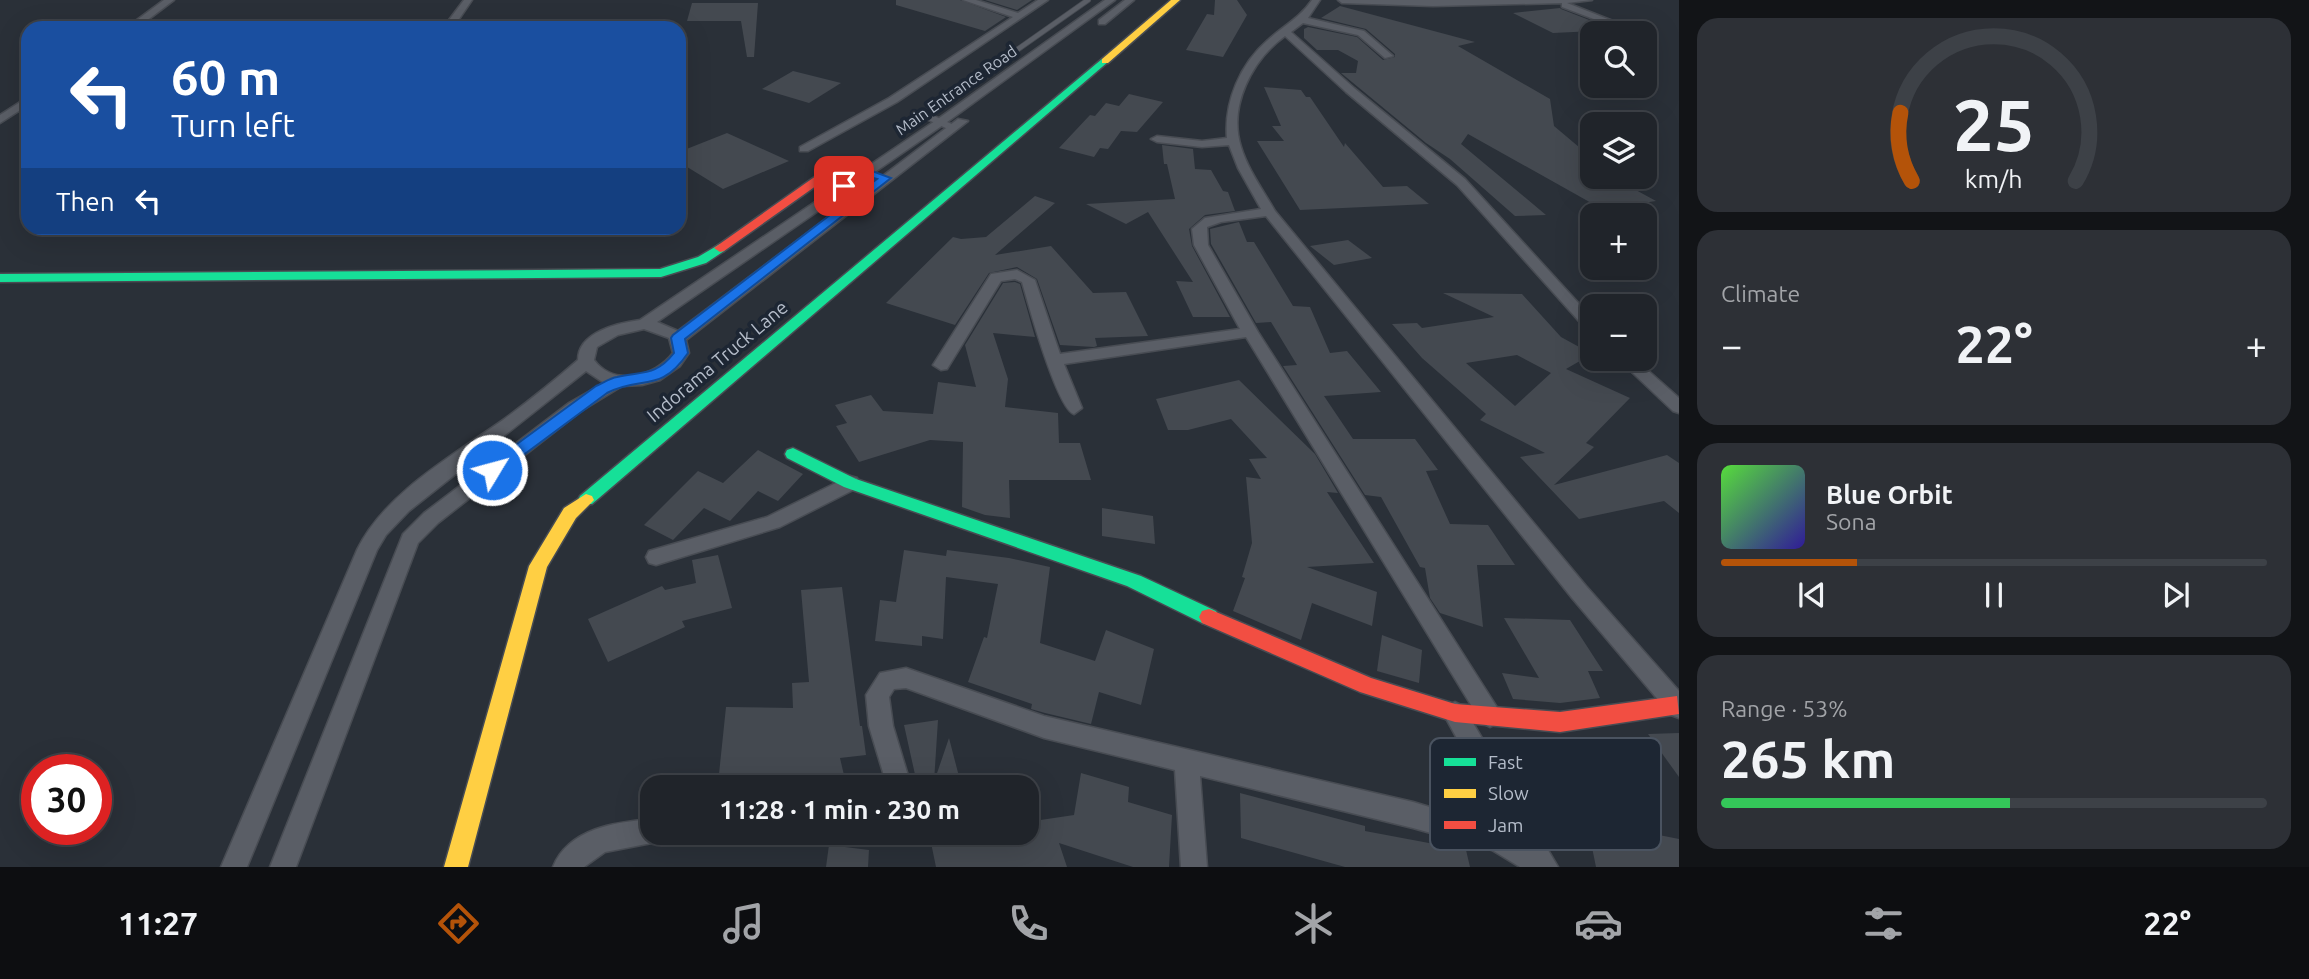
<!DOCTYPE html>
<html lang="en">
<head>
<meta charset="utf-8">
<style>
	:root { --surface:#20242a; --page:#2d3036; --text:#f1f3f6; --muted:#a2a4a8; --line:#3d4147; --accent:#b45309 }
	body { margin:0; font-family:Ubuntu,sans-serif; background:var(--page); color:var(--text); height:100vh; display:flex; flex-direction:column; font-size:26px; white-space:nowrap }
	* { box-sizing:border-box; margin:0 }
	p { font-size:23px; color:var(--muted) }
	.icon { flex:none; width:38px; height:38px; fill:none; stroke:currentColor; stroke-width:2; stroke-linecap:round; stroke-linejoin:round }
	.map { position:relative; flex:1; overflow:hidden }
	.side { display:flex; flex-direction:column; gap:18px; padding:18px; background:#121417; width:630px }
	.side>* { flex:none }
	.banner { position:absolute; left:21px; top:21px; width:665px; height:214px; border-radius:21px; box-shadow:0 7px 28px #0002,0 0 0 2px var(--line); background:#1a4fa0; color:#fff; overflow:hidden }
	.fabs { position:absolute; left:1580px; top:21px; display:grid; gap:14px }
	.fabs a { display:grid; place-items:center; width:77px; height:77px; border-radius:14px; background:var(--surface); box-shadow:0 7px 28px #0002,0 0 0 2px var(--line); font-size:35px }
	.speed { position:absolute; left:21px; top:754px; display:flex; gap:14px; font-size:35px; font-weight:700; text-align:center }
	.speed>* { display:grid; place-content:center; width:91px; height:91px; border-radius:50%; background:var(--surface); box-shadow:0 7px 28px #0002,0 0 0 2px var(--line); line-height:1 }
	.speed .limit { border:10px solid #d22; background:#fff; color:#111 }
	.pin { position:absolute; display:grid; place-items:center; width:60px; height:60px; color:#fff; margin:-30px; border-radius:14px; box-shadow:0 4px 10px #0006 }
	.me { position:absolute; width:77px; margin:-38px; rotate:53deg; stroke-linejoin:round; filter:drop-shadow(0 0 5px #0008) }
	.turn { display:flex; align-items:center; gap:24px; height:147px; padding:0 35px; font-size:32px }
	.turn .icon { width:91px; height:91px; stroke-width:2.5 }
	.turn b { display:block; font-size:49px; line-height:60px }
	.then { display:flex; align-items:center; height:66px; padding:0 35px; background:#0003; gap:14px; font-size:26px }
	.big { font-size:52px; font-weight:700; line-height:1.1 }
	.side .tile { flex:1; display:flex; flex-direction:column; justify-content:center; gap:10px; min-width:0; padding:0 24px; border-radius:21px; background:var(--page) }
	.side .dial { align-items:center; gap:0 }
	.dial svg { height:182px; overflow:visible; fill:none; stroke:var(--line); stroke-width:7; stroke-linecap:round; text-anchor:middle }
	.dial text { fill:var(--text); stroke:none }
	.song { display:flex; align-items:center; gap:21px }
	.cover { width:84px; height:84px; border-radius:10px; background:linear-gradient(135deg,hsl(110 70% 55%),hsl(250 70% 35%)) }
	.played { height:7px; border-radius:4px; background:linear-gradient(90deg,var(--accent) 25%,var(--line) 25%) }
	.keys { display:flex; justify-content:space-around; direction:ltr }
	.heat { display:flex; justify-content:space-between; align-items:center; font-size:38px; direction:ltr }
	.charge { height:10px; border-radius:5px; background:linear-gradient(90deg,#34c759 53%,var(--line) 0) }
	.trip { position:absolute; left:640px; top:775px; width:399px; height:70px; border-radius:21px; background:var(--surface); box-shadow:0 7px 28px #0002,0 0 0 2px var(--line); font-weight:700; line-height:70px; text-align:center }
	.tabs { display:flex; height:112px; justify-content:space-around; align-items:center; background:#0d0e11; color:var(--muted) }
	.tabs .icon { width:49px; height:49px }
	.tabs .selected { color:var(--accent) }
	.tabs b { font-size:32px; color:var(--text) }
	main { display:flex; flex:1; min-height:0 }
	.map>svg:first-child { display:block }
	.building { fill:#444950; fill-rule:evenodd }
	.lines { fill:none; stroke-linecap:round; stroke-linejoin:round }
	.lane-far1-casing { stroke:#484c53; stroke-width:6 }
	.lane-casing { stroke:#484c53; stroke-width:9 }
	.street-casing { stroke:#484c53; stroke-width:3 }
	.fast-casing { stroke:#484c53; stroke-width:3 }
	.slow-casing { stroke:#484c53; stroke-width:3 }
	.jam-casing { stroke:#484c53; stroke-width:3 }
	.lane-far1 { stroke:#5a5e66; stroke-width:4.5 }
	.lane { stroke:#5a5e66; stroke-width:6 }
	.street { fill:#5a5e66; fill-rule:evenodd }
	.fast { fill:#16e098; fill-rule:evenodd }
	.slow { fill:#ffcf43; fill-rule:evenodd }
	.jam { fill:#f24e42; fill-rule:evenodd }
	.route { fill:#1a73e8; stroke:#114b97; stroke-width:2 }
	.labels { text-anchor:middle; stroke-width:7; stroke-linejoin:round; paint-order:stroke }
	.far-street-label { font-size:16px; fill:#b4bcc9; stroke:#1d2633 }
	.street-label { font-size:19px; fill:#b4bcc9; stroke:#1d2633 }
	.key { fill:#1d2633; stroke:#4a5360; stroke-width:2 }
	.key-label { font-size:19px; fill:#b4bcc9 }
</style>
</head>
<body>
<main>
<div class="map">
<svg width="1679" height="867" viewBox="0 0 1679 867">
	<rect width="100%" height="100%" fill="#2a3038"/>
	<!-- building -->
	<g class="building">
		<path d="M896 0H960L1006 17 985 31 896 5Z"/>
		<path d="M985 0H1032L1017 10Z"/>
		<path d="M1215 0H1237L1247 15 1223 57 1186 50 1207 14 1214 15Z"/>
		<path d="M692 3H758L754 57H747L741 21H687Z"/>
		<path d="M1340 6 1475 42 1458 46 1550 99 1554 126 1592 158 1580 160 1592 167V177H1612L1656 201 1602 209 1468 134 1461 144 1546 215 1515 216 1450 159 1426 143 1341 73H1356L1358 61 1338 50H1317L1304 38V29L1308 27 1357 37 1383 60 1395 57V54L1366 29 1321 18Z"/>
		<path d="M1560 8 1561 9 1615 30 1553 33 1513 13Z"/>
		<path d="M793 71 841 83 809 103 762 89Z"/>
		<path d="M1264 87 1301 90 1306 97H1310L1344 147 1345 143 1383 187 1407 186 1429 204 1300 210 1257 141H1284L1272 126H1281Z"/>
		<path d="M1129 94 1163 102 1137 132 1121 131 1108 149 1100 148 1094 157 1059 148 1090 115 1095 116 1106 103 1119 106Z"/>
		<path d="M727 133 789 161 723 189 679 162V152Z"/>
		<path d="M1162 145 1193 149 1195 169 1211 170 1223 191 1228 192 1235 211 1205 215 1189 229 1192 246 1230 317H1193L1176 281 1193 282 1148 212 1126 224 1086 204 1175 199 1167 164H1164Z"/>
		<path d="M1035 196 1055 203 995 255 1051 246 1093 293 1126 292 1148 336 1095 338 1097 346 1094 347 1060 345 1037 279 1017 267 989 273 955 325 886 303 953 237 961 239 986 237Z"/>
		<path d="M1239 222 1247 242H1254L1293 306 1310 307 1330 353 1347 351 1381 392 1324 396 1353 439H1415L1438 470 1426 471 1450 524 1488 525 1515 565H1477L1483 627 1440 613 1430 598 1425 568 1420 567 1381 497 1365 495 1283 366 1297 365 1271 322 1256 323 1211 244 1210 229Z"/>
		<path d="M1348 240 1372 258 1334 265 1310 246Z"/>
		<path d="M1015 282 1020 284 1035 337 993 333 1008 379 1005 407 1058 413 1059 443H1080L1091 480H1009L1010 518 985 515 962 507 963 442 930 440 859 462 836 426 847 423 835 405 871 395 883 411 933 414 938 382 976 387 965 345 1003 283Z"/>
		<path d="M1443 293 1522 294 1561 337 1592 354 1566 369 1630 398 1586 443 1594 447 1554 485 1667 455 1679 463V513L1664 501 1579 519 1520 457 1545 453 1480 420 1486 414 1422 358 1392 324 1417 323 1422 328 1494 317ZM1517 355 1551 373 1515 406 1466 363Z"/>
		<path d="M1239 380 1315 454 1338 493 1327 492 1374 563 1307 567 1377 592 1372 626 1312 603 1301 640 1233 611 1245 578 1242 577 1252 543 1246 477 1261 479 1249 459 1267 458 1231 419 1188 430H1168L1156 399Z"/>
		<path d="M758 450 803 474 778 501 758 491 730 521 704 508 673 540 644 525 698 471 723 483Z"/>
		<path d="M1102 508 1153 516 1155 544 1102 536Z"/>
		<path d="M904 550 946 556 947 550 1009 558 1050 567 1040 643 1095 661 1106 630 1154 649 1141 705 1099 692 1091 724 1045 713 1031 709 1032 704 968 682 984 637 987 638 998 584 946 577 943 639 922 636V646L875 641 880 600 896 602Z"/>
		<path d="M718 555 732 608 682 621 685 627 608 662 588 619 662 586 665 590 696 583 692 560Z"/>
		<path d="M842 587 860 726H862L866 755 840 758 847 788H801L798 775 719 774 726 707 793 708 792 683 809 682 801 590Z"/>
		<path d="M1504 618 1570 620 1603 671H1588L1600 698 1560 703 1513 699 1502 673 1539 678Z"/>
		<path d="M1382 635 1422 650 1419 683 1377 671Z"/>
		<path d="M938 720 934 782 949 738 962 788H918L904 725Z"/>
		<path d="M1679 733V777L1648 734Z"/>
		<path d="M1516 737 1562 740 1615 759 1621 810 1645 817 1649 833 1679 839V867H1596L1585 813 1547 807 1535 776 1517 769Z"/>
		<path d="M1081 773 1129 787 1128 802 1172 815 1169 867H1133L1059 843 1067 867H936L929 833H1027V822L1074 815Z"/>
		<path d="M1240 793 1365 826V831L1466 850 1470 867H1345L1241 838Z"/>
		<path d="M829 845 869 850 868 867H826Z"/>
	</g>
	<g class="lines">
		<!-- lane-far1 casing -->
		<g class="lane-far1-casing">
			<path id="lane-far1" d="M937 106 1088 0"/>
		</g>
		<!-- lane casing -->
		<g class="lane-casing">
			<path id="lane" d="M939 104 927 113V116L953 128"/>
		</g>
		<!-- street casing -->
		<g class="street-casing">
			<g id="street">
				<path d="M164 0H174L137 28H126Z"/>
				<path d="M464 0H472L453 28H443Z"/>
				<path d="M963 0H976L1018 13 1038 0H1048L897 102 808 151H800V147L889 98 1013 17Z"/>
				<path d="M1105 0H1115L943 125 657 322 678 331 958 119 968 121 686 340 689 353 680 366 660 380 642 385 622 386 581 411 438 523 418 543 296 867H270L403 534 424 513 569 403 604 383 586 371 409 511 386 535 377 550 247 867H221L357 550C385 493 452 456 503 420 529 401 554 381 578 360 578 332 618 323 640 320L935 121ZM644 329 669 338 673 353C655 377 614 387 594 360L597 347 618 335Z"/>
				<path d="M1125 0H1134L1105 24H1099V20Z"/>
				<path d="M1312 0H1320L1308 18 1364 31 1393 56 1385 58 1358 35 1303 23 1291 32 1354 88 1465 179 1592 318V331L1587 330 1457 185 1346 92 1285 36C1252 60 1228 106 1241 147 1248 170 1263 190 1275 211L1586 586 1679 691V718L1671 715 1572 598 1266 216 1221 222 1207 227 1208 245 1258 332 1498 709 1502 716 1498 723 1490 727 1482 723 1246 337 1064 364 1082 408 1074 414C1057 409 1028 303 1022 282L1015 279 1001 281 947 369 941 370 933 365 991 274 1017 270 1035 280 1060 354 1240 329 1194 245 1192 229 1205 218 1261 209 1238 168 1229 145 1202 147 1157 142 1151 139 1157 136 1202 141 1227 138C1224 102 1240 64 1268 40 1283 26 1300 18 1312 0Z"/>
				<path d="M1338 0H1592L1567 3 1623 25 1615 27 1562 7V3L1433 6 1342 3Z"/>
				<path d="M28 97V105L0 123V115Z"/>
				<path d="M1618 359H1635L1679 398V413L1673 411Z"/>
				<path d="M850 476 857 478 859 483 857 488 780 527 656 565 649 563 646 557 649 551 767 517Z"/>
				<path d="M906 668 1044 716 1413 802 1508 831 1443 713 1447 706 1455 702 1463 706 1558 867H1520L1492 850 1413 828 1200 776 1207 867H1181L1175 770 1044 738 906 688 894 689 889 697 893 726 909 779 907 788H883L885 779 869 726 866 695 880 673Z"/>
				<path d="M653 819V833H665L662 841 605 852 584 867H553C569 828 616 822 653 819Z"/>
			</g>
		</g>
		<!-- fast casing -->
		<g class="fast-casing">
			<g id="fast">
				<path d="M1102 59 1109 61 592 504H580L578 500 580 496Z"/>
				<path d="M720 244 726 248 724 251 706 263 661 277 0 282V274L660 269 698 257Z"/>
				<path d="M793 448 856 479 1141 576 1216 611 1219 617 1216 623 1209 625 1202 623 1127 586 844 487 787 458 785 454 787 450Z"/>
			</g>
		</g>
		<!-- slow casing -->
		<g class="slow-casing">
			<g id="slow">
				<path d="M1171 0H1180L1108 63H1102V59Z"/>
				<path d="M586 494 592 496 594 500 576 518 547 567 468 867H444L529 566 564 508Z"/>
			</g>
		</g>
		<!-- jam casing -->
		<g class="jam-casing">
			<g id="jam">
				<path d="M849 166 891 179 885 182 849 172 830 176 724 251 720 252 714 248 823 171Z"/>
				<path d="M1209 609 1371 678 1455 704 1560 712 1677 696 1679 714 1560 732 1455 722 1360 692 1202 623 1199 617 1202 611Z"/>
			</g>
		</g>
		<!-- lane-far1 -->
		<use href="#lane-far1" class="lane-far1"/>
		<!-- lane -->
		<use href="#lane" class="lane"/>
		<!-- street -->
		<use href="#street" class="street"/>
		<!-- fast -->
		<use href="#fast" class="fast"/>
		<!-- slow -->
		<use href="#slow" class="slow"/>
		<!-- jam -->
		<use href="#jam" class="jam"/>
	</g>
	<!-- route -->
	<path class="route" d="M864 168 891 178 685 339 688 353C660 394 642 375 607 393L498 474H487L484 470 487 466 596 386C603 383 610 378 617 377 643 371 656 376 674 353L671 338 673 335 877 179 866 176 848 189H840V184Z"/>
	<g class="labels">
		<!-- far-street labels -->
		<g class="far-street-label">
			<text transform="translate(956 90) rotate(-35)" y="6">Main Entrance Road</text>
		</g>
		<!-- street labels -->
		<g class="street-label">
			<text transform="translate(717 361) rotate(-40)" y="7">Indorama Truck Lane</text>
		</g>
	</g>
	<!-- legend -->
	<rect x="1430" y="738" width="231" height="112" rx="10" class="key"/>
	<rect x="1444" y="758" width="32" height="8" fill="#16e098"/>
	<rect x="1444" y="789" width="32" height="9" fill="#ffcf43"/>
	<rect x="1444" y="821" width="32" height="8" fill="#f24e42"/>
	<g class="key-label">
		<text x="1488" y="769">Fast</text>
		<text x="1488" y="800">Slow</text>
		<text x="1488" y="832">Jam</text>
	</g>
</svg>
<div class="fabs">
<a><svg class="icon" aria-label="search" viewBox="0 0 24 24"><circle cx="10" cy="10" r="6"/><path d="M15 15l6 6"/></svg></a>
<a><svg class="icon" aria-label="layers" viewBox="0 0 24 24"><path d="M12 4l9 5-9 5-9-5zM3 14l9 5 9-5"/></svg></a>
<a>+</a>
<a>−</a>
</div>
<div class="speed"><div class="limit">30</div></div>
<div class="pin" style="left:844px;top:186px;background:#d93025"><svg class="icon" aria-label="arrive" viewBox="0 0 24 24"><path d="M6 21V4h12l-3 4 3 4H6"/></svg></div>
<svg class="me" style="left:492px;top:470px" viewBox="-20 -20 40 40"><circle r="17" fill="#1a73e8" stroke="#fff" stroke-width="3"/><path d="M0-11L8 9 0 5-8 9z" fill="#fff"/></svg>
<div class="trip">11:28 · 1 min · 230 m</div>
<div class="banner">
<div class="turn"><svg class="icon" aria-label="left" viewBox="0 0 24 24"><path d="M17 20v-9H6M10 6l-5 5 5 5"/></svg><div><b>60 m</b>Turn left</div></div>
<div class="then">Then<svg class="icon" aria-label="left" viewBox="0 0 24 24"><path d="M17 20v-9H6M10 6l-5 5 5 5"/></svg></div>
</div>
</div>
<section class="side">
<div class="tile dial"><svg viewBox="0 0 100 80">
<path d="M14 69A42 42 0 1 1 86 69"/>
<path d="M14 69A42 42 0 0 1 9 39" stroke="#b45309"/>
<text x="50" y="56" font-size="32" font-weight="700">25</text>
<text x="50" y="72" font-size="11">km/h</text>
</svg></div>
<div class="tile"><p>Climate</p>
<div class="heat"><a>−</a><b class="big">22°</b><a>+</a></div>
</div>
<div class="tile">
<div class="song"><i class="cover"></i><div><b>Blue Orbit</b><p>Sona</p></div></div>
<div class="played"></div>
<div class="keys"><svg class="icon" aria-label="previous" viewBox="0 0 24 24"><path d="M18 5L8 12l10 7zM5 5v14"/></svg><svg class="icon" aria-label="pause" viewBox="0 0 24 24"><path d="M8 5v14M16 5v14"/></svg><svg class="icon" aria-label="next" viewBox="0 0 24 24"><path d="M6 5l10 7-10 7zM19 5v14"/></svg></div>
</div>
<div class="tile"><p>Range · 53%</p><b class="big">265 km</b><div class="charge"></div></div>
</section>
</main>
<nav class="tabs">
<b>11:27</b>
<svg class="icon selected" aria-label="directions" viewBox="0 0 24 24"><path d="M12 3l9 9-9 9-9-9zM9 14v-3h6M13 9l2 2-2 2"/></svg>
<svg class="icon" aria-label="music" viewBox="0 0 24 24"><path d="M9 18V5l10-2v13"/><circle cx="6" cy="18" r="3"/><circle cx="16" cy="16" r="3"/></svg>
<svg class="icon" aria-label="phone" viewBox="0 0 24 24"><path d="M5 4h4l2 5-3 2q2 4 5 5l2-3 5 2v4C11 20 4 13 5 4z"/></svg>
<svg class="icon" aria-label="climate" viewBox="0 0 24 24"><path d="M12 3v18M4 7l16 10M4 17L20 7"/></svg>
<svg class="icon" aria-label="car" viewBox="0 0 24 24"><path d="M5 17H2v-5l4-1 3-4h7l3 4 3 1v5h-3M9 17h6M6 11h13"/><circle cx="7" cy="17" r="2"/><circle cx="17" cy="17" r="2"/></svg>
<svg class="icon" aria-label="filters" viewBox="0 0 24 24"><path d="M4 7h16M4 17h16"/><circle cx="9" cy="7" r="2"/><circle cx="15" cy="17" r="2"/></svg>
<b>22°</b>
</nav>
</body>
</html>
